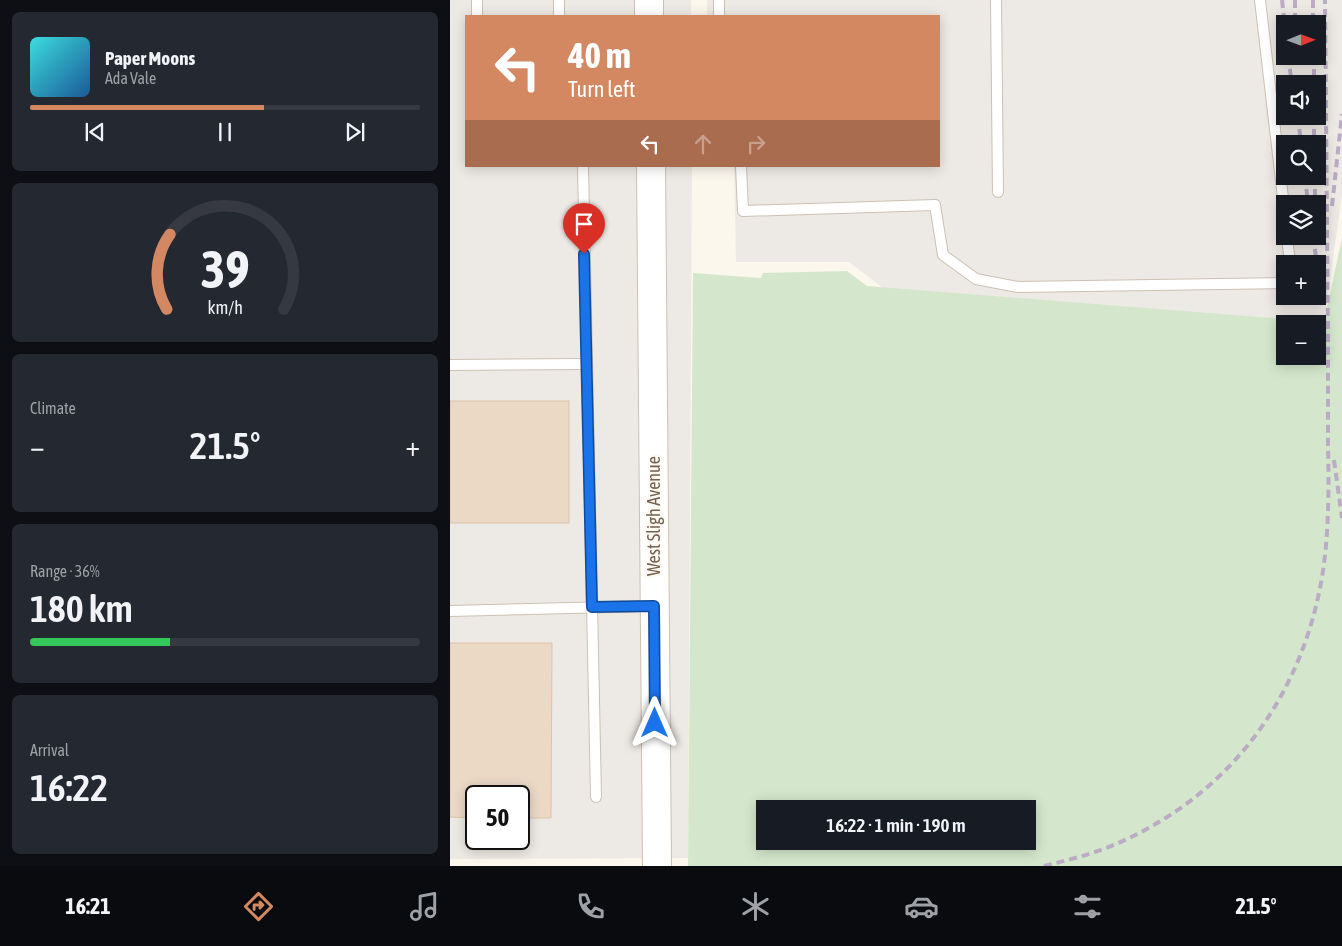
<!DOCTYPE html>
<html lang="en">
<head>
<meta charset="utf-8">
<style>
	:root { --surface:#171b24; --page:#242831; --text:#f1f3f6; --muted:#9ea1a6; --line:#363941; --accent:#d48862 }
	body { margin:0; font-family:"Asap Condensed",sans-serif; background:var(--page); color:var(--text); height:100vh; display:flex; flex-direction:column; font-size:19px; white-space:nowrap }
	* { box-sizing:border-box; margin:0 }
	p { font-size:16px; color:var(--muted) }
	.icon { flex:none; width:28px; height:28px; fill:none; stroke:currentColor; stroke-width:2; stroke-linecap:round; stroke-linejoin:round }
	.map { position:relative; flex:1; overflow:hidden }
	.drawer { display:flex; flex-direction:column; gap:12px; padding:12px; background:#0d0f14; width:450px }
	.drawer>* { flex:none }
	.top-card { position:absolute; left:15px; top:15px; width:475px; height:152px; border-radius:0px; box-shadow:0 2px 12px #0003; background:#d48862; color:#fff; overflow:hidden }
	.needle { width:32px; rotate:89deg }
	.fabs { position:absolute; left:826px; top:15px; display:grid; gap:10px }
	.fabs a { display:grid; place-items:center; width:50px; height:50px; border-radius:0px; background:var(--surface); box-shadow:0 2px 12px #0003; font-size:25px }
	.speed { position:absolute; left:15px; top:785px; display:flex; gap:10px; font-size:25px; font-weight:700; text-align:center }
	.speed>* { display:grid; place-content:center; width:65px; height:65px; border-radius:50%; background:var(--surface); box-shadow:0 2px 12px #0003; line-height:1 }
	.speed .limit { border:2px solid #111; border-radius:8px; background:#fff; color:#111 }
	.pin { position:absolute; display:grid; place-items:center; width:42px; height:42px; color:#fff; margin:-51px -21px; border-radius:50% 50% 50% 0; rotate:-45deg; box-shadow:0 0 5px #0007 }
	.pin .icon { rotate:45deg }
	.me { position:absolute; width:55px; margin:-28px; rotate:0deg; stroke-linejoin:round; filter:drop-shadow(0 0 4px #0008) }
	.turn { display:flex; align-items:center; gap:18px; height:105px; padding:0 20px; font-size:22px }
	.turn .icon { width:65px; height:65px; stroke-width:2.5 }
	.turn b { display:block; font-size:35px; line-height:42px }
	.lanes { display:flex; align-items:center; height:48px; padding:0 20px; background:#0003; justify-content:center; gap:25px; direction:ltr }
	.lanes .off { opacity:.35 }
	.big { font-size:38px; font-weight:600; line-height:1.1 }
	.drawer .card { flex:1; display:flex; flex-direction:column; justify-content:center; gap:8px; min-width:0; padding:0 18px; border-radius:8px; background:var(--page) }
	.drawer .dial { align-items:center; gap:0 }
	.dial svg { height:130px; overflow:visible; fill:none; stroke:var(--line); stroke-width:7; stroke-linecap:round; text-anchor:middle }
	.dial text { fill:var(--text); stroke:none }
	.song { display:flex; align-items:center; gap:15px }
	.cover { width:60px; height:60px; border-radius:8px; background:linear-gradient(135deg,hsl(180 70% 55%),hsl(210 70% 35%)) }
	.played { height:5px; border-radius:2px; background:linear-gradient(90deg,var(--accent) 60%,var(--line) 60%) }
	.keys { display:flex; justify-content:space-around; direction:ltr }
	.heat { display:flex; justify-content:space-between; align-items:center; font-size:28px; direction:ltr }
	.charge { height:8px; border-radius:4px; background:linear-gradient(90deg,#34c759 36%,var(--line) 0) }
	.trip { position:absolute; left:306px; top:800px; width:280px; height:50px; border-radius:0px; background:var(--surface); box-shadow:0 2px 12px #0003; font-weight:600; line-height:50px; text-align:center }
	.tabs { display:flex; height:80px; justify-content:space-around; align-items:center; background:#090b0e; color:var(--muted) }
	.tabs .icon { width:35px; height:35px }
	.tabs .active { color:var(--accent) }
	.tabs b { font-size:22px; color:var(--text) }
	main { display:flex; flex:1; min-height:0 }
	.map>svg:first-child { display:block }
	.industrial { fill:#ede9e4; fill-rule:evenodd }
	.green { fill:#d4e7cc; fill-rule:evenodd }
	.building { fill:#ebd9c6; stroke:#ddc3aa }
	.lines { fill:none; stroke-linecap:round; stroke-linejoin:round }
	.service-casing { stroke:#ccc1b3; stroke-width:12 }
	.secondary-casing { stroke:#cec1b1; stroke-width:30 }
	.service { stroke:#fff; stroke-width:10 }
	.secondary { stroke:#fff; stroke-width:28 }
	.rail { stroke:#bbabc4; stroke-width:4; stroke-dasharray:8 5; stroke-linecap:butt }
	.route-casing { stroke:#114b97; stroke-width:12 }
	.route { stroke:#1a73e8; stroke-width:9 }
	.labels { text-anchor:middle; stroke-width:4.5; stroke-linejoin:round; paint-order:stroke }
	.street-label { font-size:18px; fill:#746252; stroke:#fdfaf3 }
</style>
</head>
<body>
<main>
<section class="drawer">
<div class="card">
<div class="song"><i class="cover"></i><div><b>Paper Moons</b><p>Ada Vale</p></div></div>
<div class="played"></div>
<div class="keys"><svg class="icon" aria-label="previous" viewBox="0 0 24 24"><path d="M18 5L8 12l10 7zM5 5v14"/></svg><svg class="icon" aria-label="pause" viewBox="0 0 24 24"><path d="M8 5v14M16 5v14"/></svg><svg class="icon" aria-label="next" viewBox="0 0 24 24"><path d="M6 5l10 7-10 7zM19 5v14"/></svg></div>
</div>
<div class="card dial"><svg viewBox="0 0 100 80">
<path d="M14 69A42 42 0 1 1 86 69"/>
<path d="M14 69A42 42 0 0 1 16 23" stroke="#d48862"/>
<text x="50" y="56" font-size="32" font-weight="700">39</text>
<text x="50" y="72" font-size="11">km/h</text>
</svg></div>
<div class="card"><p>Climate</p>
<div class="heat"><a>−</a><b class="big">21.5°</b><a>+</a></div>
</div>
<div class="card"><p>Range · 36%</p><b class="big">180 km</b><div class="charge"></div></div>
<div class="card"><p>Arrival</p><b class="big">16:22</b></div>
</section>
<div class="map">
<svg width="892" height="866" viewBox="0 0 892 866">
	<rect width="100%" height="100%" fill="#fbf7ed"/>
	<!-- industrial -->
	<g class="industrial">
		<path d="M0 0H241V16H16V166H242L238 858 0 859ZM26 796H69V839H26Z"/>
		<path d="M257 0H892V195L874 322 490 331 399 262H286L284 166H489V16H257ZM835 24H868V56H835ZM835 84H868V116H835ZM835 144H868V176H835ZM835 204H868V236H835ZM835 264H868V296H835Z"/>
	</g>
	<!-- green -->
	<path class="green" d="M892 238V866H238L243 273 311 278 313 273 397 271 417 286 874 322ZM835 324H868V356H835ZM315 809H578V841H315Z"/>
	<!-- building -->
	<g class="building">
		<rect x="0" y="401" width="119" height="122"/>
		<path d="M0 643H102L101 818H69V796H26V818L0 817Z"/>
	</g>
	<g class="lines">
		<!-- service casing -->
		<g class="service-casing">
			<g id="service">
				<path d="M27 0V16"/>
				<path d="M109 0V16"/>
				<path d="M269 0V16"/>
				<path d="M546 0 548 192"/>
				<path d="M810 0 835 215"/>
				<path d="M133 166 146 797"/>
				<path d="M291 166 293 211 485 205 493 255 526 279 568 287 835 283"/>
				<path d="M837 236 840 264"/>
				<path d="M0 365 136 364"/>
				<path d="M0 611 204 606"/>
			</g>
		</g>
		<!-- secondary casing -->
		<g class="secondary-casing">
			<g id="secondary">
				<path d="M199 0V16"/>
				<path d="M201 166 207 866"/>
			</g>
		</g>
		<!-- service -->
		<use href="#service" class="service"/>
		<!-- secondary -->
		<use href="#secondary" class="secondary"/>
		<!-- rail -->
		<g class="rail">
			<path d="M832 0 835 26"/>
			<path d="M845 0V24"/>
			<path d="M863 0V24"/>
			<path d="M838 56 842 84"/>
			<path d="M864 56V84"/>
			<path d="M848 116 851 144"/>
			<path d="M864 116V144"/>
			<path d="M855 176 858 204"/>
			<path d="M865 176V204"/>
			<path d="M882 206 892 114"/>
			<path d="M863 236 867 264"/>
			<path d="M868 267 872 299"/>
			<path d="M884 460 892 518"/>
			<path d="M594 866C618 860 643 854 666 844 782 794 854 694 873 571 879 529 879 486 878 445 878 409 878 374 878 339 877 226 876 113 875 0"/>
		</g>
	</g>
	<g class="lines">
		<!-- route casing -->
		<g class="route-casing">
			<path id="route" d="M134 254 142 607 204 606 205 723"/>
		</g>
		<!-- route -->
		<use href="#route" class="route"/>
	</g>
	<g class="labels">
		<!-- street labels -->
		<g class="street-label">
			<text transform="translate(204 516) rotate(-90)" y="6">West Sligh Avenue</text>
		</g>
	</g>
</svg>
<div class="fabs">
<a><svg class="needle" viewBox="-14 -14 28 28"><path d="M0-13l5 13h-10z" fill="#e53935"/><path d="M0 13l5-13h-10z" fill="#9ea1a6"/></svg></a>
<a><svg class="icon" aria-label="sound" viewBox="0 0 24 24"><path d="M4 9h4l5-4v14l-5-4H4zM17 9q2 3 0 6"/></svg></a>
<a><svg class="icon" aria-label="search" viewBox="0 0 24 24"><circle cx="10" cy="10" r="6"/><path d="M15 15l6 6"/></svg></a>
<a><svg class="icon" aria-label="layers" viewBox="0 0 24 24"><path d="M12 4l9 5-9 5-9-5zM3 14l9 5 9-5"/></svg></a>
<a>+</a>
<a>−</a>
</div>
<div class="speed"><div class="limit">50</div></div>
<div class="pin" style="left:134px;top:254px;background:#d93025"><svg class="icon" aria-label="arrive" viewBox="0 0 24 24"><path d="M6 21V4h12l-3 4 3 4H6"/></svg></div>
<svg class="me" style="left:205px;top:723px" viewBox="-20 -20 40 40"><path d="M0-17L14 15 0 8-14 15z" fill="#1a73e8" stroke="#fff" stroke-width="4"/></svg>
<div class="trip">16:22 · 1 min · 190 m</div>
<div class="top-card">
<div class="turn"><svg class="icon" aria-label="left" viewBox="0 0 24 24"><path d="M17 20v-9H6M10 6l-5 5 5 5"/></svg><div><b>40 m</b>Turn left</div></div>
<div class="lanes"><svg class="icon" aria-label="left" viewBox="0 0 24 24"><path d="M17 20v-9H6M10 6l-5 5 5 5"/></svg><svg class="icon off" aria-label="ahead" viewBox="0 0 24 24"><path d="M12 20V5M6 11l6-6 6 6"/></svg><svg class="icon off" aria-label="right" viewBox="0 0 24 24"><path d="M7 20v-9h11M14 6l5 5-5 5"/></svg></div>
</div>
</div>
</main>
<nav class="tabs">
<b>16:21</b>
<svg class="icon active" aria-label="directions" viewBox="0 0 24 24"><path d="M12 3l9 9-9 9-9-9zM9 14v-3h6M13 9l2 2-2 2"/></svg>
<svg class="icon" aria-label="music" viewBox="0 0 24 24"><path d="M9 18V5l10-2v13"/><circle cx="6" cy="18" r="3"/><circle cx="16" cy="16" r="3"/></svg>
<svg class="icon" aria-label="phone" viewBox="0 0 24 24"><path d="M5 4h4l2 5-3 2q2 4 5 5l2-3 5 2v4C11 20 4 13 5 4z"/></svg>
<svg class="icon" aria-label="climate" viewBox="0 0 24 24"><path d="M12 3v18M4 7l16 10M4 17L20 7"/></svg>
<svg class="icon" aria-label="car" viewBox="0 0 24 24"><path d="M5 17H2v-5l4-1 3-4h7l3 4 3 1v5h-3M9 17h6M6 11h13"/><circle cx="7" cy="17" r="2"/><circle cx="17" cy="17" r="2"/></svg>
<svg class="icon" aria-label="filters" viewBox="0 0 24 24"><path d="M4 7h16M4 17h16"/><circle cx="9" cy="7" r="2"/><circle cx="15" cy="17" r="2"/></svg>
<b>21.5°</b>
</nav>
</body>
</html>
